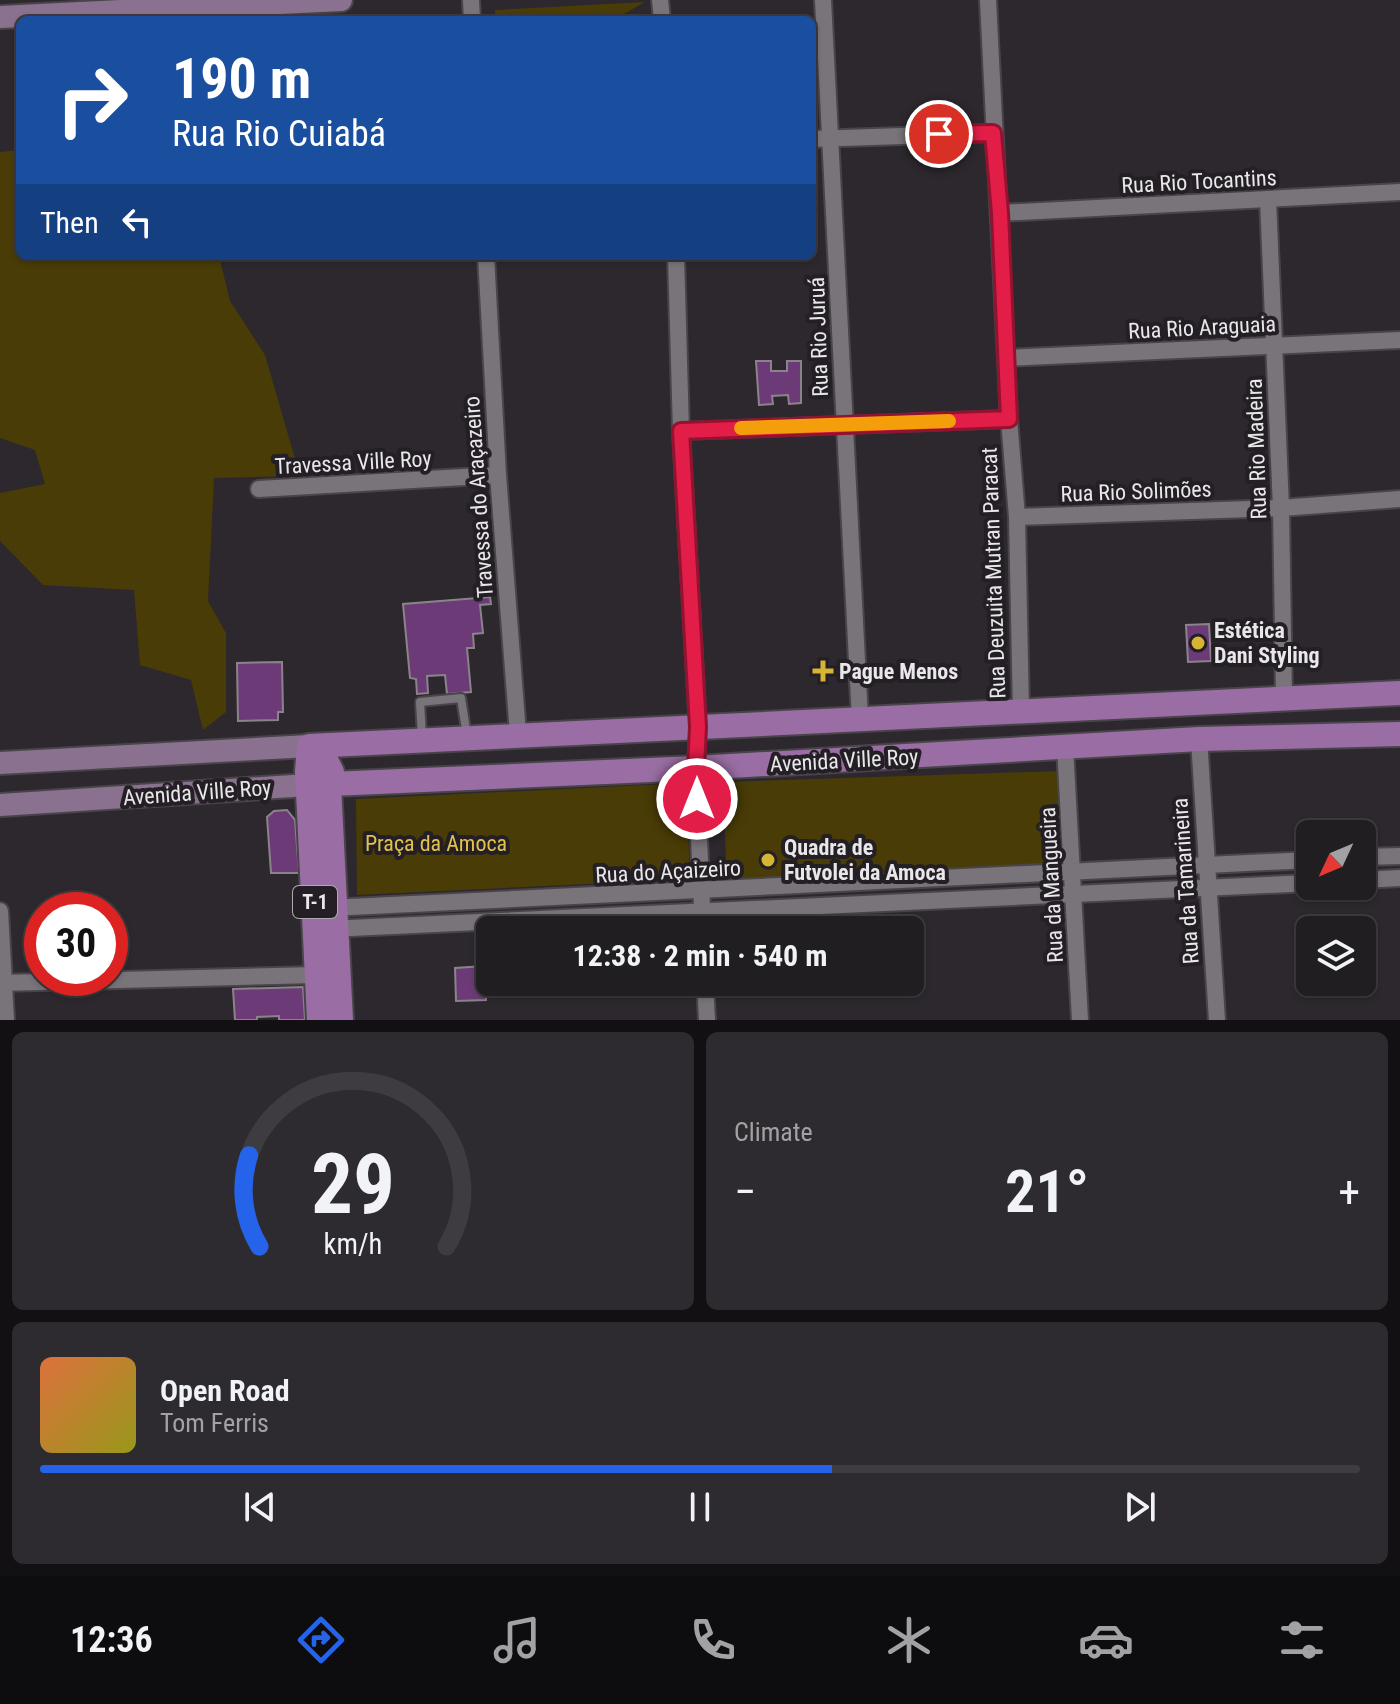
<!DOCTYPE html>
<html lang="en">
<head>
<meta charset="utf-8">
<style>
	:root { --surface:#211e22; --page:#2d2b2f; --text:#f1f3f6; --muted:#a2a2a5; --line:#3e3c40; --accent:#2563eb }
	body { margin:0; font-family:"Roboto Condensed",sans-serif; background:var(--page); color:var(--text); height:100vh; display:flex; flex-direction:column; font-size:30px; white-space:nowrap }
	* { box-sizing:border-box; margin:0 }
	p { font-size:26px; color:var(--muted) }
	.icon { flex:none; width:44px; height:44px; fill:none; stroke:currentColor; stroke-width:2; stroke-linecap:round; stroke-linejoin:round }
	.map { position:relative; height:1020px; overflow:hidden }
	.sheet { display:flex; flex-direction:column; gap:12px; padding:12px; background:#121013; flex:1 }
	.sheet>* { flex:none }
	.top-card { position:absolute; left:16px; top:16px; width:800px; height:244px; border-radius:12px; box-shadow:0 2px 6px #0004,0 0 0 2px var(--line); background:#1a4fa0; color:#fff; overflow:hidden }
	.needle { width:52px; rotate:226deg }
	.controls { position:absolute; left:1296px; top:820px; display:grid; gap:16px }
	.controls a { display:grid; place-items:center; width:80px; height:80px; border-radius:12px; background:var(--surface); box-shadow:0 2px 6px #0004,0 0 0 2px var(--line); font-size:40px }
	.speed { position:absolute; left:24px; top:892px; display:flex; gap:16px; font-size:40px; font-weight:700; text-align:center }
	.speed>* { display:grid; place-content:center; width:104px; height:104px; border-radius:50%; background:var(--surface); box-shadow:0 2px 6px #0004,0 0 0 2px var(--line); line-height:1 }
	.speed .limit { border:12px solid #d22; background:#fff; color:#111 }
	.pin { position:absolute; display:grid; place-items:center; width:68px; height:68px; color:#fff; margin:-34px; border:4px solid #fff; border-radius:50%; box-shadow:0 2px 8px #0007 }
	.me { position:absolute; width:88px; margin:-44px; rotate:0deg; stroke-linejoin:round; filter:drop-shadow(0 0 6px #0008) }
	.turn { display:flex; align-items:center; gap:28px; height:168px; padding:0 24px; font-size:36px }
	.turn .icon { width:104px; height:104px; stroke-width:2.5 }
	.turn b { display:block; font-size:56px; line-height:68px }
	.then { display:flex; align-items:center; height:76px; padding:0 24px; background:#0003; gap:16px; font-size:30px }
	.big { font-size:60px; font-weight:700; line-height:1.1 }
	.sheet .card { flex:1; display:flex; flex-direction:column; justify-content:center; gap:12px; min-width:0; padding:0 28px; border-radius:12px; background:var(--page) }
	.sheet .dial { align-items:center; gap:0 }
	.dial svg { height:208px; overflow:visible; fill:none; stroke:var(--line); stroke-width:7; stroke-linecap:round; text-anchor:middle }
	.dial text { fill:var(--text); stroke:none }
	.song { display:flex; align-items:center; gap:24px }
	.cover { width:96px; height:96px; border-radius:12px; background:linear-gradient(135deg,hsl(20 70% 55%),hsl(60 70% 35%)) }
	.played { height:8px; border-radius:4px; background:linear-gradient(90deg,var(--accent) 60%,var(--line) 60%) }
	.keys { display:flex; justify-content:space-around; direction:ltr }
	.heat { display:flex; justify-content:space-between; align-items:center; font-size:44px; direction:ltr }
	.sheet .tiles { flex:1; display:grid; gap:12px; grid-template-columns:1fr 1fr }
	.card:last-child { grid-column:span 2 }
	.trip { position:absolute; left:476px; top:916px; width:448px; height:80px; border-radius:12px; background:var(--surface); box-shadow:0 2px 6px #0004,0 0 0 2px var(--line); font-weight:700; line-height:80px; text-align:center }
	.menu { display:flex; height:128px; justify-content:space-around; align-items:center; background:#0d0c0e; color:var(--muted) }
	.menu .icon { width:56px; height:56px }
	.menu .selected { color:var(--accent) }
	.menu b { font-size:36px; color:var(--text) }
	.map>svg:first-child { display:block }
	.green { fill:#493c06 }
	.building { fill:#6c3b77; stroke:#89848a; stroke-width:2 }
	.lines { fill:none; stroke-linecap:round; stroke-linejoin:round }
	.service-casing { stroke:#484449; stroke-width:12 }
	.minor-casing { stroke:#484449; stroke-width:20 }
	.secondary-casing { stroke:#484449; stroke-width:26 }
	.primary-casing { stroke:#484449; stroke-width:28 }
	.service { stroke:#79747a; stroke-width:8 }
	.minor { stroke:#79747a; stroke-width:16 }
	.secondary { stroke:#8a718f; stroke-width:22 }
	.primary { stroke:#9a6ea4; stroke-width:24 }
	.route-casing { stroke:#92132f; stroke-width:20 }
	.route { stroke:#e11d48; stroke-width:14 }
	.slow { stroke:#f59e0b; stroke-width:14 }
	.poi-dot { fill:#d6b534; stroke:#231f24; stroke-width:3 }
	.labels { text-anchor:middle; stroke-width:8; stroke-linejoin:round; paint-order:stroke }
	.shield { fill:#231f24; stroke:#aeabaf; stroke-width:2 }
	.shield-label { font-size:20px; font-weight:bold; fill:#e9e7ea }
	.street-label { font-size:22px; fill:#e9e7ea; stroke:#231f24 }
	.poi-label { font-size:22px; font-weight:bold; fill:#e9e7ea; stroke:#231f24; text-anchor:start }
	.park-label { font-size:22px; fill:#e2c24b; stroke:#231f24 }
</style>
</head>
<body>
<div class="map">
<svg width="1400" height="1020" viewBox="0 0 1400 1020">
	<rect width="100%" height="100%" fill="#2c282d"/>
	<!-- green -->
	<g class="green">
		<path d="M645 2 613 20H495V10Z"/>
		<path d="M20 150V256H219L230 301 265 355 300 476 214 478 208 601 226 633V712L203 730 191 680 140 665 134 590 43 585 0 541V493L45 484 35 450 0 438V152Z"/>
		<path d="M1059 771 1062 865 727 885 723 782Z"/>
		<path d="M686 783 690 879 357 895 356 799Z"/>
	</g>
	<!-- building -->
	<g class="building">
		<path d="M756 361H771V371H787V361H801V403L789 404 788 395 772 396 773 404 759 405Z"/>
		<path d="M490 597 491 604 480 605 483 633 473 634 474 648H467L471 692 447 694 445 675 427 676 428 693 417 694 416 679 410 678 403 604Z"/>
		<path d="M1209 624 1211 661 1188 662 1186 625Z"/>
		<path d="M282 662 283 712H278V720L238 721 237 663Z"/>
		<path d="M287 810 295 820 299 873H271L267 817 274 811Z"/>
		<path d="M484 966 486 1000 456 1001 455 968Z"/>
		<path d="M303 987 305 1020H279V1016L257 1017V1020H235L233 989Z"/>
	</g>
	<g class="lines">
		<!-- service casing -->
		<g class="service-casing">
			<path id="service" d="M422 737 420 702 461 698 467 736"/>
		</g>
		<!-- minor casing -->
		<g class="minor-casing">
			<g id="minor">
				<path d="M471 0 472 20"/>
				<path d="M660 0 662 20"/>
				<path d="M823 0 860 719"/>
				<path d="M988 0 1009 419 1017 517 1021 713"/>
				<path d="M812 139 993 133"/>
				<path d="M1268 199 1281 508 1284 698"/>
				<path d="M1000 213 1400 192"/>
				<path d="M486 256 498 475 518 734"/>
				<path d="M676 256 681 431 698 727 696 768 703 930"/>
				<path d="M1006 358 1400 340"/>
				<path d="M681 431 1009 419"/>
				<path d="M259 489 498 475"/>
				<path d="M1017 517 1281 508 1400 499"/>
				<path d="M1199 739 1217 1020"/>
				<path d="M1065 747 1080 1020"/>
				<path d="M1362 857 1400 856"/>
				<path d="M1362 880 1400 878"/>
				<path d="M329 908 1310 860"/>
				<path d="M0 911 6 1020"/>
				<path d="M329 929 1310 883"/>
				<path d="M705 982 707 1020"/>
				<path d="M0 983 316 975"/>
			</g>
		</g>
		<!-- secondary casing -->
		<g class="secondary-casing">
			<g id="secondary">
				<path d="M0 17 341 0"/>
				<path d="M0 763 309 746"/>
				<path d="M0 805 308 785"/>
			</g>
		</g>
		<!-- primary casing -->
		<g class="primary-casing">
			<g id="primary">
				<path d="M319 746 332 772 329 785 341 1020"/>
				<path d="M308 785 696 768 1199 739 1400 734"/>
				<path d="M319 1020 307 771 309 746 1400 693"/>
			</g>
		</g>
		<!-- service -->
		<use href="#service" class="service"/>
		<!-- minor -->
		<use href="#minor" class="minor"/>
		<!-- secondary -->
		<use href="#secondary" class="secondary"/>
		<!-- primary -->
		<use href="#primary" class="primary"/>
	</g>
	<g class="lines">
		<!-- route casing -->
		<g class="route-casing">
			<path id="route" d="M697 799 696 768 698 727 681 431 1009 419 1000 213 993 133 939 134"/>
		</g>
		<!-- route -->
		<use href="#route" class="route"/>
		<!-- slow -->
		<path class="slow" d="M741 428 949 421"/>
	</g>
	<!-- markers -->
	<g class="poi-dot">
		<circle cx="1198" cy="643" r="8"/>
		<path d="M819 659h8v8h8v8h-8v8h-8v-8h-8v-8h8z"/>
		<circle cx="768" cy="860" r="8"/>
	</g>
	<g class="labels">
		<!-- shield labels -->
		<rect class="shield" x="293" y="886" width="44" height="32" rx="6"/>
		<g class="shield-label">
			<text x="315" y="909">T-1</text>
		</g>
		<!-- street labels -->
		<g class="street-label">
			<text transform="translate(1199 181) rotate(-3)" y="8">Rua Rio Tocantins</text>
			<text transform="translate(1202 327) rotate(-3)" y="8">Rua Rio Araguaia</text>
			<text transform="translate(818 337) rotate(-92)" y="8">Rua Rio Juruá</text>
			<text transform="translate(1256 449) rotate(-92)" y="8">Rua Rio Madeira</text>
			<text transform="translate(353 462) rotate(-3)" y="8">Travessa Ville Roy</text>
			<text transform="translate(1136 491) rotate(-2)" y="8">Rua Rio Solimões</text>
			<text transform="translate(478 497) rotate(-94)" y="8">Travessa do Araçazeiro</text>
			<text transform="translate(993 573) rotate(-92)" y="8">Rua Deuzuita Mutran Paracat</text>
			<text transform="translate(844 760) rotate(-3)" y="8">Avenida Ville Roy</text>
			<text transform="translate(197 792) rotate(-4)" y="8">Avenida Ville Roy</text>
			<text transform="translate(668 871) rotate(-3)" y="8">Rua do Açaizeiro</text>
			<text transform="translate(1185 881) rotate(-94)" y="8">Rua da Tamarineira</text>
			<text transform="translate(1051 885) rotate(-93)" y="8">Rua da Mangueira</text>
		</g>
		<!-- poi labels -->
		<g class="poi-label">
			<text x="1214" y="638">Estética<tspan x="1214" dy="25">Dani Styling</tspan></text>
			<text x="839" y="679">Pague Menos</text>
			<text x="784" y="855">Quadra de<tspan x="784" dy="25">Futvolei da Amoca</tspan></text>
		</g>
		<!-- park labels -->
		<g class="park-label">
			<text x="436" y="851">Praça da Amoca</text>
		</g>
	</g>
</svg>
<div class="controls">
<a><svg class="needle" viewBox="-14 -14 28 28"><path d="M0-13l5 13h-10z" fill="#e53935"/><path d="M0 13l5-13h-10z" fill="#a2a2a5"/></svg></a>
<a><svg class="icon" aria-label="layers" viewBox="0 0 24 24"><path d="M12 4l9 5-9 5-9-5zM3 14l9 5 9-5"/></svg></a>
</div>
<div class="speed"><div class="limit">30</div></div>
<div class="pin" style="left:939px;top:134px;background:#d93025"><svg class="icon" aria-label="arrive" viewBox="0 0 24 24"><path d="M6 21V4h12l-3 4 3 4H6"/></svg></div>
<svg class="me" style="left:697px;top:799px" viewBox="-20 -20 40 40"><circle r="17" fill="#e11d48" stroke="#fff" stroke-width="3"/><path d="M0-11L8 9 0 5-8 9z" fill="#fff"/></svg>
<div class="trip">12:38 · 2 min · 540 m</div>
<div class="top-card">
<div class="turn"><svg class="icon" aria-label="right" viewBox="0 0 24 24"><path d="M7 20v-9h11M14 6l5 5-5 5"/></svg><div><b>190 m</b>Rua Rio Cuiabá</div></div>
<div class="then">Then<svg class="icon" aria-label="left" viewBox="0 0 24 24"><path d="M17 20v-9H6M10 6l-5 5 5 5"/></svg></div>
</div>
</div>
<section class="sheet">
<div class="tiles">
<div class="card dial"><svg viewBox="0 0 100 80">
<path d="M14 69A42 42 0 1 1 86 69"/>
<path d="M14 69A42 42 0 0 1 10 34" stroke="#2563eb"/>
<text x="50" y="56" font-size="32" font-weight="700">29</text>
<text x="50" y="72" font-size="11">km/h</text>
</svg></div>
<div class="card"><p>Climate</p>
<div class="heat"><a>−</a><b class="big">21°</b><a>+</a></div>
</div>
<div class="card">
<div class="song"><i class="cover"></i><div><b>Open Road</b><p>Tom Ferris</p></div></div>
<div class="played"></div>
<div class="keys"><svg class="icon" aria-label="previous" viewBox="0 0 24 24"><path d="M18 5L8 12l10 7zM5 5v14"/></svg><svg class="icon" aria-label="pause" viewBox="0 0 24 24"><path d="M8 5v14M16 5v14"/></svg><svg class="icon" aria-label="next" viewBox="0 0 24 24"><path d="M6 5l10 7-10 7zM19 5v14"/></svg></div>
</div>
</div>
</section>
<nav class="menu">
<b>12:36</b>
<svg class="icon selected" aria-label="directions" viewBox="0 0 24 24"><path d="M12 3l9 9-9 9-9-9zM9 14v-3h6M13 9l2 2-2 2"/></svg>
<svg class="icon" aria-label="music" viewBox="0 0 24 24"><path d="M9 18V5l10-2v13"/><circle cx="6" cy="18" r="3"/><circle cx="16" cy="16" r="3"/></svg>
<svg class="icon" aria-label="phone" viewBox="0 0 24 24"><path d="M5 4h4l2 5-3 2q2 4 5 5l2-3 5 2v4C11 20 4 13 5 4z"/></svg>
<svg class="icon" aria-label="climate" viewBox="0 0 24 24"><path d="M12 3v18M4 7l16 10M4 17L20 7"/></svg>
<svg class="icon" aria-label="car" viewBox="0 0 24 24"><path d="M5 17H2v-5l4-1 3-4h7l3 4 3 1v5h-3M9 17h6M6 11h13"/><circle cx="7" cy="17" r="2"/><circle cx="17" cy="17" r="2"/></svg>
<svg class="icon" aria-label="filters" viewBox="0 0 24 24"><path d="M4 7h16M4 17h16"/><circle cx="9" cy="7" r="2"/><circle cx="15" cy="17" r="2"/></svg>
</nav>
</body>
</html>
